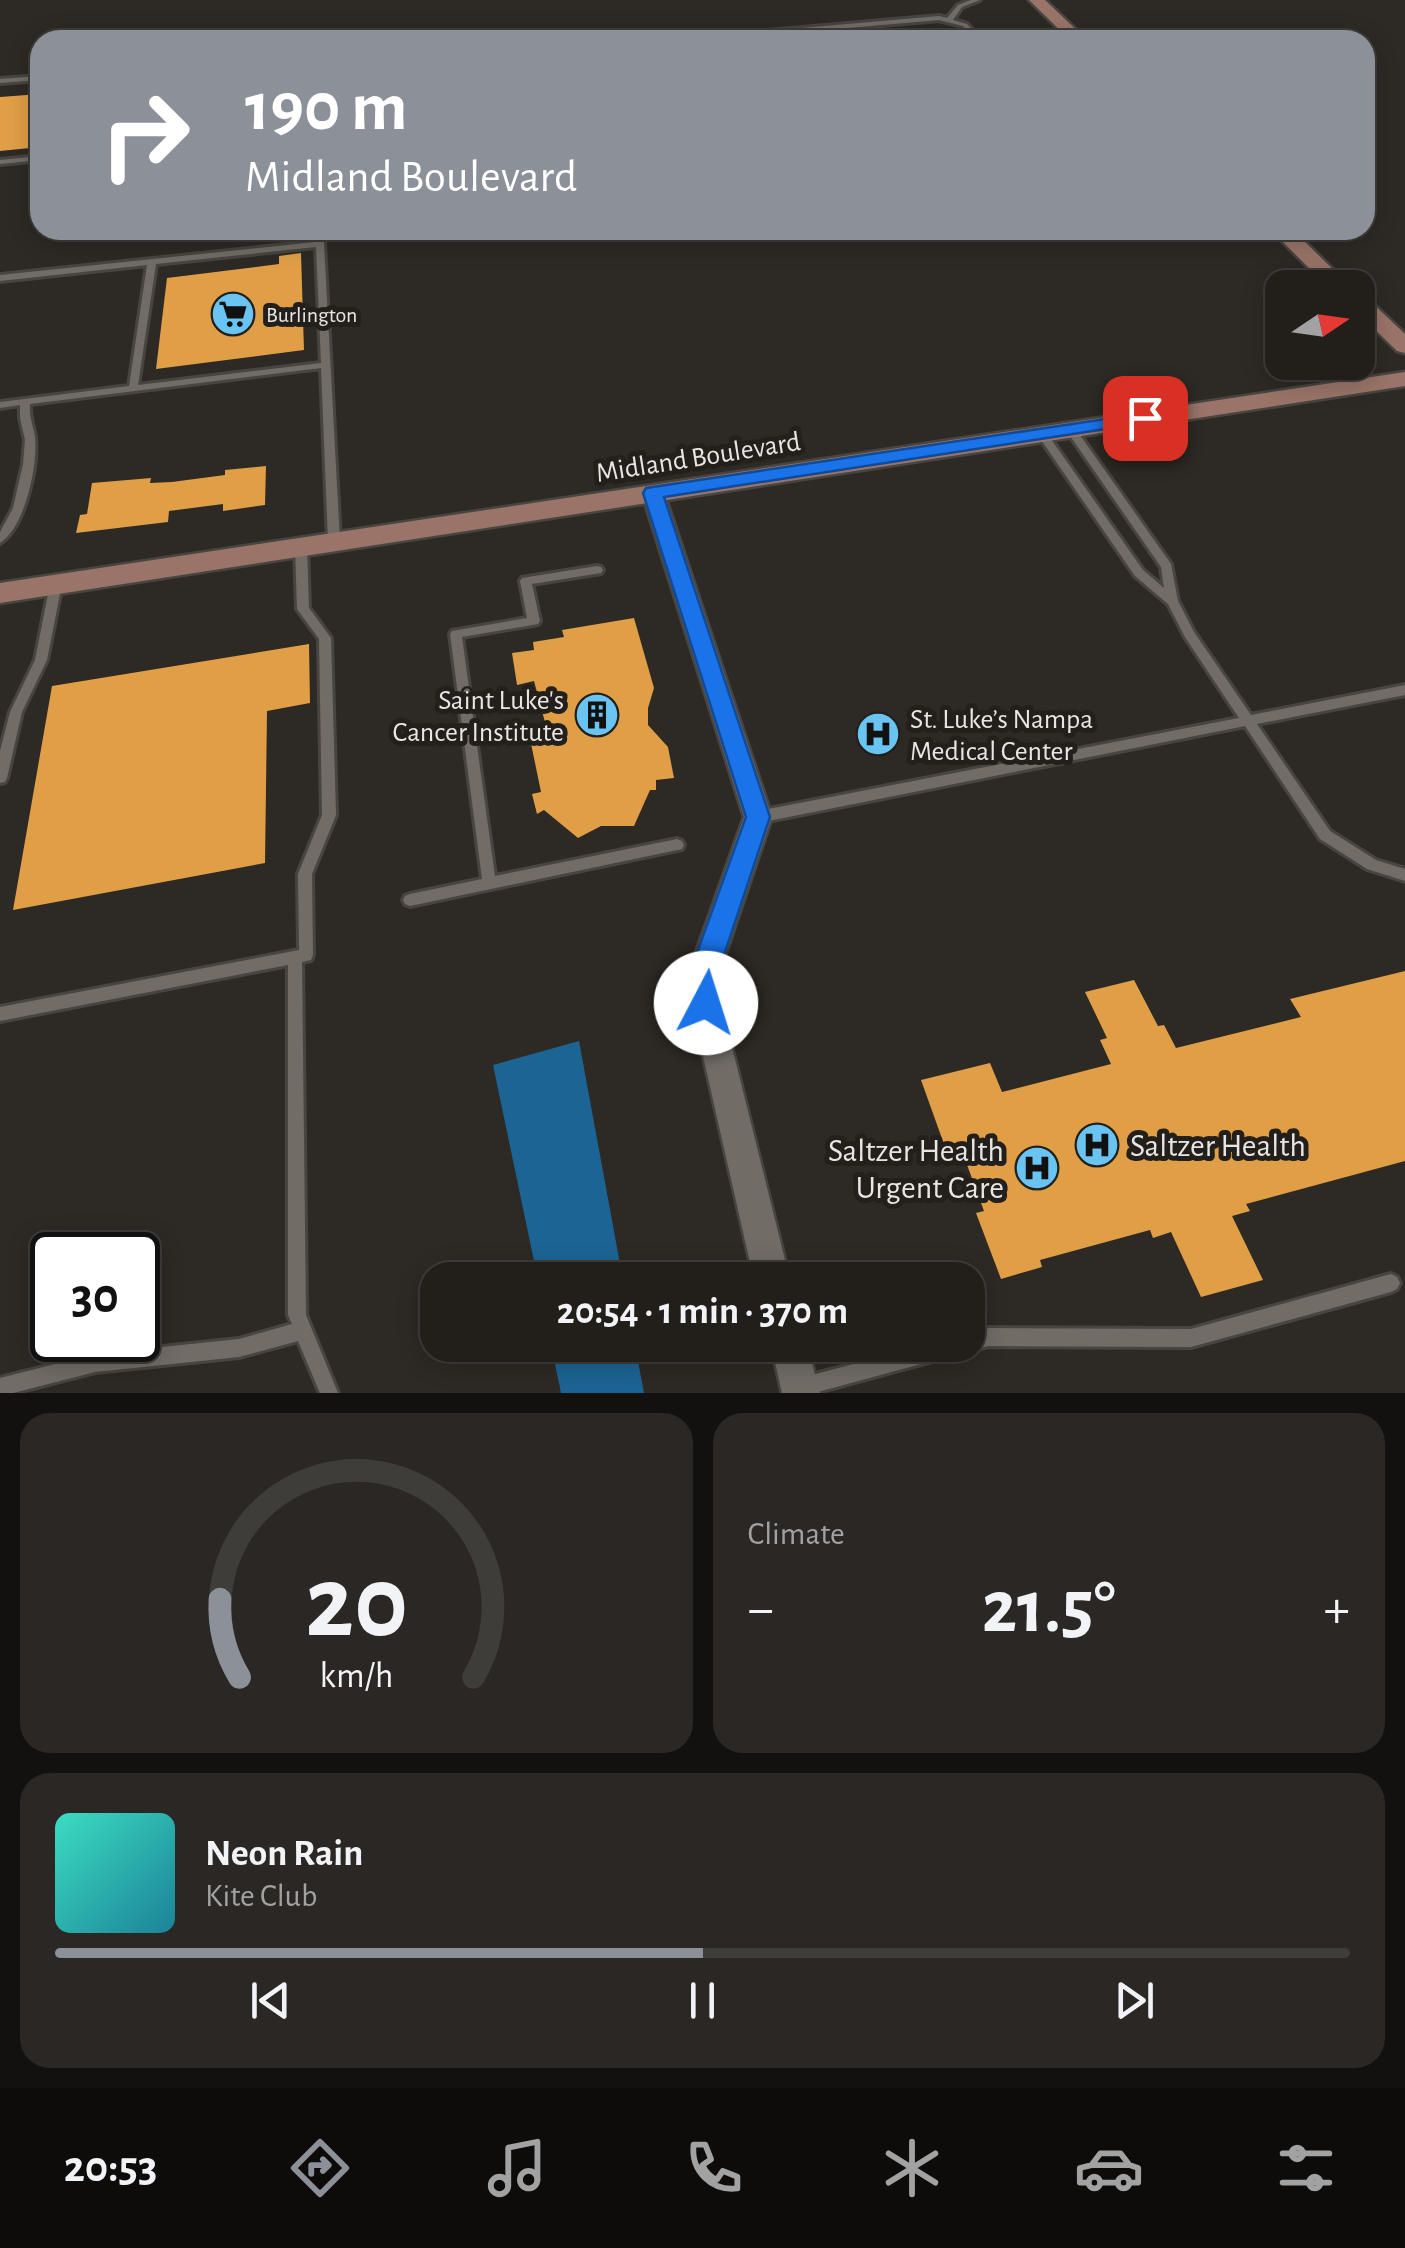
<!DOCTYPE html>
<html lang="en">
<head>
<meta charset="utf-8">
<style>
	:root { --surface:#221f1b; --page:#2a2724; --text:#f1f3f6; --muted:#a2a2a3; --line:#3f3d3a; --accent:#8c9099 }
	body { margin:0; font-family:"Alegreya Sans",sans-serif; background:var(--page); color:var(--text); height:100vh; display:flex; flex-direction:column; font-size:38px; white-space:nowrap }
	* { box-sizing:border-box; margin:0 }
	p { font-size:32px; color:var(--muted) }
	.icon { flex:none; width:55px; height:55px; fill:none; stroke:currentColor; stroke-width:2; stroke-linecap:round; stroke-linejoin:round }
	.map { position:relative; height:1393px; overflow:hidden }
	.details { display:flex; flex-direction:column; gap:20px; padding:20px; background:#13110f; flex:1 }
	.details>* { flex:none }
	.top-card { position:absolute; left:30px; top:30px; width:1345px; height:210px; border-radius:30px; box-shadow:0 5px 25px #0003,0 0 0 2px var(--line); background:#8c9099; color:#fff; overflow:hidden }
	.needle { width:65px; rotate:77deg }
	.controls { position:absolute; left:1265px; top:270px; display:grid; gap:20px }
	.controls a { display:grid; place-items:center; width:110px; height:110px; border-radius:20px; background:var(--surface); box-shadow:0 5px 25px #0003,0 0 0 2px var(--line); font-size:50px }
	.speed { position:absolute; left:30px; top:1232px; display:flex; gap:20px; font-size:50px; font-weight:700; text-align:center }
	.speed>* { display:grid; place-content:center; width:130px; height:130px; border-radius:50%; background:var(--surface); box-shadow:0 5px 25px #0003,0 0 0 2px var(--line); line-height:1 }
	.speed .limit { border:5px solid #111; border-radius:15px; background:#fff; color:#111 }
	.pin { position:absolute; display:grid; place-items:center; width:85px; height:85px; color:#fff; margin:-42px; border-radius:20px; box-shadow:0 5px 15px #0006 }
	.me { position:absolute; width:110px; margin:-55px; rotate:5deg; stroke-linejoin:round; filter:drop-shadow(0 0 8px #0008) }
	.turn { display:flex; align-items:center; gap:35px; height:210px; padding:0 50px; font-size:45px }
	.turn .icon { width:130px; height:130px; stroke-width:2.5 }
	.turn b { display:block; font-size:70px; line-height:85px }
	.big { font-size:75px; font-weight:700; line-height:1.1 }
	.details .tile { flex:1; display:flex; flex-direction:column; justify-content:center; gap:15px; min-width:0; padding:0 35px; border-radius:30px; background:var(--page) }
	.details .dial { align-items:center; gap:0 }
	.dial svg { height:260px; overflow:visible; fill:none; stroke:var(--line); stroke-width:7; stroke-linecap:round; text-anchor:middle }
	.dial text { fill:var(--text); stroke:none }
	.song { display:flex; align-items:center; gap:30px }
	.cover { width:120px; height:120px; border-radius:15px; background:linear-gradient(135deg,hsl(170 70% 55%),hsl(190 70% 35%)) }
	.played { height:10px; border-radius:5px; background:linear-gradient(90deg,var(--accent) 50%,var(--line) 50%) }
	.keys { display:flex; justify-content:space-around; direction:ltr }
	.heat { display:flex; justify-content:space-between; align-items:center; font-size:55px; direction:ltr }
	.details .tiles { flex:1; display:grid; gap:20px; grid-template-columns:1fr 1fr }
	.tile:last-child { grid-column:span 2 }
	.trip { position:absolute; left:420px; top:1262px; width:565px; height:100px; border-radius:30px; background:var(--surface); box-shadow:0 5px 25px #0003,0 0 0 2px var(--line); font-weight:700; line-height:100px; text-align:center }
	.menu { display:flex; height:160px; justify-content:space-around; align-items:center; background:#0e0c0b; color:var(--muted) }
	.menu .icon { width:70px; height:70px }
	.menu .current { color:var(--accent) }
	.menu b { font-size:45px; color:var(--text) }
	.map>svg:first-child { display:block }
	.water { fill:#1c6493 }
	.building { fill:#e09f47 }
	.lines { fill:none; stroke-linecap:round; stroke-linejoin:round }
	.lane-casing { stroke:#484540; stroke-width:6 }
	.street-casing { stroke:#484540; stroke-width:5 }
	.secondary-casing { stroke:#484540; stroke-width:5 }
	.lane { fill:#716c66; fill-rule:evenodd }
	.street { fill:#716c66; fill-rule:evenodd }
	.secondary { fill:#9a7468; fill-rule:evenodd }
	.route { fill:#1a73e8; stroke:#114b97; stroke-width:2.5 }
	.labels { text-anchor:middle; stroke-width:10; stroke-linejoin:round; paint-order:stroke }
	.far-poi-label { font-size:22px; fill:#e8e5e2; stroke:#231f1a; text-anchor:start }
	.street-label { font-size:28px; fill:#e8e5e2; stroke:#231f1a }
	.poi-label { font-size:28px; fill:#e8e5e2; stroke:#231f1a; text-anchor:end }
	.near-poi-label { font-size:32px; fill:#e8e5e2; stroke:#231f1a; text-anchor:start }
</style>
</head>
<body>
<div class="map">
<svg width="1405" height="1393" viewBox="0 0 1405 1393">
	<rect width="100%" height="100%" fill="#2d2924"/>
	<!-- water -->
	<g class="water">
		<path d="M579 1041 623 1280H538L493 1065Z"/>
		<path d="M551 1345H635L644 1393H561Z"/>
	</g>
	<!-- building -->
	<g class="building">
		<path d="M40 94V147L0 151V97Z"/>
		<path d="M301 253 304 350 156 369 167 278 279 264V256Z"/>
		<path d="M266 466 265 505 223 511V504L169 511 168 522 76 533 80 515 87 514 92 483 151 478 150 483 172 482 225 475V470Z"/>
		<path d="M634 618 654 688 648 708V725L668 747 674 778 656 780V790H650L634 826H601L578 838 544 810 537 814 532 794 541 792 528 729 546 726 534 681 517 685 512 653 534 650 533 642 564 637 562 630Z"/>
		<path d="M309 644 310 703 267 711 265 863 13 910 52 686Z"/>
		<path d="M1405 971V1161L1246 1204 1250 1211 1232 1216 1263 1280 1201 1297 1171 1232 1153 1238 1150 1230 1040 1260 1042 1267 1001 1279 976 1213 984 1211 959 1143 945 1147 921 1080 990 1063 1002 1092 1111 1064 1100 1040 1107 1038 1085 992 1134 980 1158 1026 1164 1025 1176 1048 1301 1017 1290 999Z"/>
	</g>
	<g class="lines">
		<!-- lane casing -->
		<g class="lane-casing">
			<g id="lane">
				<path d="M971 0H980L962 7 953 20 967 24 982 40H975L963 26 939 20 711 40H686L689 38 939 16 947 18 958 5Z"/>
				<path d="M40 76V80L0 83V79Z"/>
				<path d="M40 156V160L0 164V160Z"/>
				<path d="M315 230H323L324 244 340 541 338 544 334 545 328 541 321 368 30 404C29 417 33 425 35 437 38 466 25 527 0 543V532L13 508 23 464 25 440 20 418V405L0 408V402L129 386 147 265 0 281V275L315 242ZM316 247 321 363 138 385 156 264Z"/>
				<path d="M1071 427 1075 428 1171 564 1178 601 1194 632 1251 715 1405 685V695L1257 724 1330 831 1376 860 1405 869V881L1367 869 1320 839 1245 726 758 823 753 821 751 817 753 813 758 811 1239 718 1185 637 1168 604 1135 576 1037 434 1038 432H1046L1143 570 1164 588 1161 567 1066 430Z"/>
				<path d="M301 543 307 547 309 608 331 638 336 815 312 874 313 955 311 960 302 962 306 1315 338 1393H320L298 1341 239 1357 95 1372 13 1393H0V1378L95 1354 239 1339 292 1324 288 1315V965L0 1021V1007L299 950 298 874 322 815 319 639 297 609 295 547Z"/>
				<path d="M597 566 601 567 603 570 601 573 532 584 540 621 538 624 462 637 495 876 677 839 682 841 684 845 682 849 410 906 405 904 403 900 405 896 410 894 482 879 450 634 452 631 527 618 520 581 522 578Z"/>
				<path d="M56 580 62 584 47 660 22 712 7 778 5 782 0 783V751L10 712 35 660 50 584Z"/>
				<path d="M1391 1274 1397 1277 1400 1283 1397 1289 1391 1292 1191 1347 989 1346 968 1351 965 1350 958 1354 814 1393H794L792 1387 794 1380 801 1378 924 1345H968V1333L989 1328 1191 1329Z"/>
			</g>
		</g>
		<!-- street casing -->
		<g class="street-casing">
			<g id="street">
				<path d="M653 486 664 493 772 817 723 961 721 1003 790 1280H754L691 1003 693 961 744 817 642 493Z"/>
				<path d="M771 1345H807L820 1393H782Z"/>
			</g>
		</g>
		<!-- secondary casing -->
		<g class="secondary-casing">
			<g id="secondary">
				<path d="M1029 0H1045L1087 40H1070Z"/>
				<path d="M1271 230H1293L1352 288H1329Z"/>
				<path d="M1358 296 1366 297 1405 334V353L1397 351 1358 313Z"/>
				<path d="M1405 372V386L0 603V583Z"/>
			</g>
		</g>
		<!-- lane -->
		<use href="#lane" class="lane"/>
		<!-- street -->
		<use href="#street" class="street"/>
		<!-- secondary -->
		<use href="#secondary" class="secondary"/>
	</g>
	<!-- route -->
	<path class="route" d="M1145 413 1154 418 1151 422 664 497 770 817 722 961 720 1003 716 1012 706 1016 696 1012 692 1003 694 961 746 817 643 493 646 488Z"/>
	<!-- icons -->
	<defs>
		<g id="supermarket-disc" transform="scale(2.25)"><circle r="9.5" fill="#69c4f1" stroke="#231f1a"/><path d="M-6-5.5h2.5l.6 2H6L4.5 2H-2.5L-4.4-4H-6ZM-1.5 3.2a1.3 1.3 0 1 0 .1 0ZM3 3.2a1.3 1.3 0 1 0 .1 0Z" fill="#111"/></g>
		<g id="building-disc" transform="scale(2.25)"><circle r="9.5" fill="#69c4f1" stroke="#231f1a"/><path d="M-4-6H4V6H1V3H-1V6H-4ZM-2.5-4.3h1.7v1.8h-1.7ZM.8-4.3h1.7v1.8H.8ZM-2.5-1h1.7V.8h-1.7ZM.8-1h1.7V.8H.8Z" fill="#111"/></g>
		<g id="hospital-disc" transform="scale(2.25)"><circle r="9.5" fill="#69c4f1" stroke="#231f1a"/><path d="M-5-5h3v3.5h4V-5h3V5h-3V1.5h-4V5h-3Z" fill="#111"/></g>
	</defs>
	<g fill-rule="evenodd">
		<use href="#supermarket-disc" x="233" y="314"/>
		<use href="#building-disc" x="597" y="715"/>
		<use href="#hospital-disc" x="878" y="734"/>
		<use href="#hospital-disc" x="1097" y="1145"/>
		<use href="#hospital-disc" x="1037" y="1168"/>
	</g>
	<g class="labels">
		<!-- far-poi labels -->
		<g class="far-poi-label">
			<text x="266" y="322">Burlington</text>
		</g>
		<!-- street labels -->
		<g class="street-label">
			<text transform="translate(698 456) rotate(-9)" y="10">Midland Boulevard</text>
		</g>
		<!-- poi labels -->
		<g class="poi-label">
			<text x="564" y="709">Saint Luke's<tspan x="564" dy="32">Cancer Institute</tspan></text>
			<text x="910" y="728" text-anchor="start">St. Luke’s Nampa<tspan x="910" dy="32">Medical Center</tspan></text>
		</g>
		<!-- near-poi labels -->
		<g class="near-poi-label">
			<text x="1130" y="1156">Saltzer Health</text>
			<text x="1004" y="1161" text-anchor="end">Saltzer Health<tspan x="1004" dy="37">Urgent Care</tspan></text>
		</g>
	</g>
</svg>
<div class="controls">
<a><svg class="needle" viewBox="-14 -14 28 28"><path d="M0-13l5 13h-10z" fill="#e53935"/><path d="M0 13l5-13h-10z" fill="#a2a2a3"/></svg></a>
</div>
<div class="speed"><div class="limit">30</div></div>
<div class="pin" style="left:1145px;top:418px;background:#d93025"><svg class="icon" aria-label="arrive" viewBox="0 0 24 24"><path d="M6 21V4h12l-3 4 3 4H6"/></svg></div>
<svg class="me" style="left:706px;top:1003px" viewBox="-20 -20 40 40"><circle r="19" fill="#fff"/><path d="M0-13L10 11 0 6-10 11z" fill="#1a73e8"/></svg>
<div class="trip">20:54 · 1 min · 370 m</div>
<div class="top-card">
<div class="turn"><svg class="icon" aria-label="right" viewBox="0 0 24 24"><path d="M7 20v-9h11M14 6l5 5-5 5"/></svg><div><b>190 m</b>Midland Boulevard</div></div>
</div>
</div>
<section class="details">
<div class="tiles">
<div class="tile dial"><svg viewBox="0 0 100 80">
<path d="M14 69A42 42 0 1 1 86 69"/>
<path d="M14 69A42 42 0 0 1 8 45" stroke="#8c9099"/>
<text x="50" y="56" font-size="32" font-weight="700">20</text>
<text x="50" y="72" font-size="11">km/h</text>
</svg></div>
<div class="tile"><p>Climate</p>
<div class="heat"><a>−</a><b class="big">21.5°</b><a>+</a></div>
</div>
<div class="tile">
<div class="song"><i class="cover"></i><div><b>Neon Rain</b><p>Kite Club</p></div></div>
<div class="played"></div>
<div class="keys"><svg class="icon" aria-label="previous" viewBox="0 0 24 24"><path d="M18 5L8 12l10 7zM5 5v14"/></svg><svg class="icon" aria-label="pause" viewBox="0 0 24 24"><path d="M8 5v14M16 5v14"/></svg><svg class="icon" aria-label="next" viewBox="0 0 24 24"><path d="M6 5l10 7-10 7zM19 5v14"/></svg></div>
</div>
</div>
</section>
<nav class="menu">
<b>20:53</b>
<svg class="icon current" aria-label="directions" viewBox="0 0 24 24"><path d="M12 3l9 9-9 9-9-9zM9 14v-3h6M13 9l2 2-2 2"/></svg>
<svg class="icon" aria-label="music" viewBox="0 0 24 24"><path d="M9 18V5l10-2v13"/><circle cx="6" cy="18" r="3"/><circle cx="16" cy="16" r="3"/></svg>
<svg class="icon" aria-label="phone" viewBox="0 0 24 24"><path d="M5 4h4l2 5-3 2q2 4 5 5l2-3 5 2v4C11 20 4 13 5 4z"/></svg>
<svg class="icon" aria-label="climate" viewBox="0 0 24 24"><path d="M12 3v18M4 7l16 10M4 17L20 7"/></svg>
<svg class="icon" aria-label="car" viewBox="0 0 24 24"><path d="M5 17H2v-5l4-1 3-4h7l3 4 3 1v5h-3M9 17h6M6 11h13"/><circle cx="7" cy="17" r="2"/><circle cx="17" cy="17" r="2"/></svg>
<svg class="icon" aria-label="filters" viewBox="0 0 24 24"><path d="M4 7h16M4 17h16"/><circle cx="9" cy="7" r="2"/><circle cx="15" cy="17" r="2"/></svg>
</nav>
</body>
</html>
